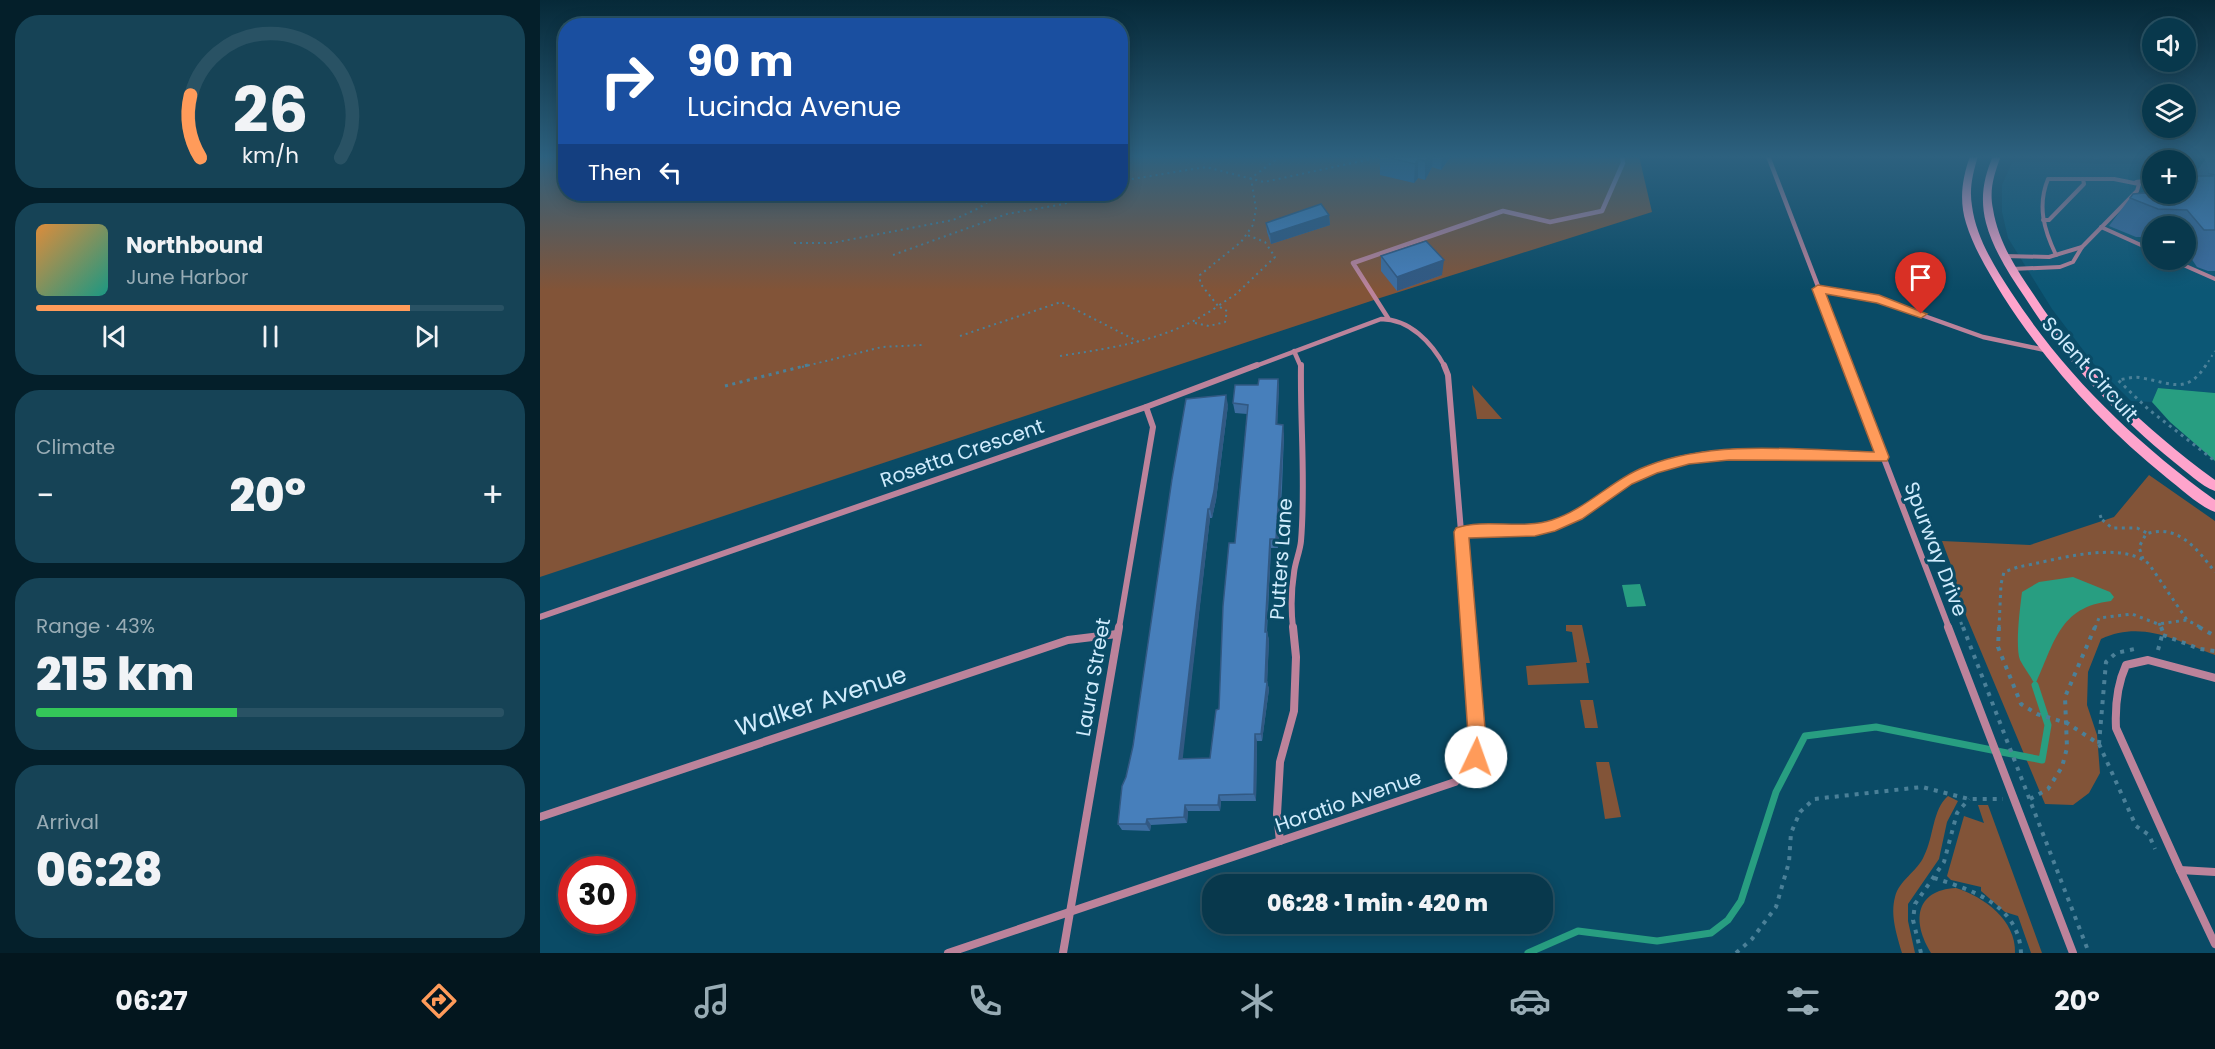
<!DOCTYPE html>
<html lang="en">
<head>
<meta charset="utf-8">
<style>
	:root { --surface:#08384c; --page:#164356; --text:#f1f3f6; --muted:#98acb5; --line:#295264; --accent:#ff9b5a }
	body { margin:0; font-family:Poppins,sans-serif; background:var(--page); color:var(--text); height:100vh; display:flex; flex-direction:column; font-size:22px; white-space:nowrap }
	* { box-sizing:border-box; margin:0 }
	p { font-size:20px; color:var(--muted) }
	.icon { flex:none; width:33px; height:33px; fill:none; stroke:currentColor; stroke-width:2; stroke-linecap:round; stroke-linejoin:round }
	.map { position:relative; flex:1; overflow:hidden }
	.panel { display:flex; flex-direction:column; gap:15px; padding:15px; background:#041f2a; width:540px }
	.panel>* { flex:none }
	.guide { position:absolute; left:18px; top:18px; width:570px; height:183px; border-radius:24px; box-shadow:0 3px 15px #0003,0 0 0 2px var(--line); background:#1a4fa0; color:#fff; overflow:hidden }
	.tools { position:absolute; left:1602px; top:18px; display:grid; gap:12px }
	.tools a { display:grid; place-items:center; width:54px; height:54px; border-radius:50%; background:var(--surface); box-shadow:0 3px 15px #0003,0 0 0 2px var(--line); font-size:30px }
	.speed { position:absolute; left:18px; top:856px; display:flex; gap:12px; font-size:30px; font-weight:700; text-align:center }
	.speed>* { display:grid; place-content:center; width:78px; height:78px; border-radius:50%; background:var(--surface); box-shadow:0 3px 15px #0003,0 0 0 2px var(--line); line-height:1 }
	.speed .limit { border:9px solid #d22; background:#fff; color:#111 }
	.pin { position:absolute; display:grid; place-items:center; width:51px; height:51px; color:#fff; margin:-62px -26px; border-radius:50% 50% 50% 0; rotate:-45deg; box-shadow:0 0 6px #0007 }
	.pin .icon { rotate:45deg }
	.me { position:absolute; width:66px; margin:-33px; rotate:3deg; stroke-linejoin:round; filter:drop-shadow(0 0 4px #0008) }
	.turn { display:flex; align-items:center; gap:21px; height:126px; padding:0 30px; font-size:27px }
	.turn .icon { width:78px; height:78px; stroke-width:2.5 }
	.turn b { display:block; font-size:42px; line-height:51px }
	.then { display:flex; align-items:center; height:57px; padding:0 30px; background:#0003; gap:12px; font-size:22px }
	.big { font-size:45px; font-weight:800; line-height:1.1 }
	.panel .widget { flex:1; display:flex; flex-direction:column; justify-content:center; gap:9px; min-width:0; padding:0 21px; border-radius:24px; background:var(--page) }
	.panel .dial { align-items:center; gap:0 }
	.dial svg { height:156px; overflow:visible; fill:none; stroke:var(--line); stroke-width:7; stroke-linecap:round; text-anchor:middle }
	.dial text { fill:var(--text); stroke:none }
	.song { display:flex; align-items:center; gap:18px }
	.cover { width:72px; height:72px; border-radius:9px; background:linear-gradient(135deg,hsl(30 70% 55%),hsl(170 70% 35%)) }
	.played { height:6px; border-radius:3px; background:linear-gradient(90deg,var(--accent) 80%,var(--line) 80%) }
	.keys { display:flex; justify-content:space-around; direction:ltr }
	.heat { display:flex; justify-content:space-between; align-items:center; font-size:33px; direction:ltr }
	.charge { height:9px; border-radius:4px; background:linear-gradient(90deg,#34c759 43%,var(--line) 0) }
	.trip { position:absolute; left:662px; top:874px; width:351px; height:60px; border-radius:24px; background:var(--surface); box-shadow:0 3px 15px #0003,0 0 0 2px var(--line); font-weight:800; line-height:60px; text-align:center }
	.menu { display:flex; height:96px; justify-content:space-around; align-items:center; background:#03161e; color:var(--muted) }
	.menu .icon { width:42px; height:42px }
	.menu .on { color:var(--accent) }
	.menu b { font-size:27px; color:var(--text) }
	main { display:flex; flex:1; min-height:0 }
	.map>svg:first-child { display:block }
	.built { fill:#0c5775; fill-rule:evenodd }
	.green { fill:#825438 }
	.water { fill:#289e81 }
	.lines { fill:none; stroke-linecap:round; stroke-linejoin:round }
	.stream { stroke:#289e81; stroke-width:7 }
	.path-far2 { stroke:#4b8098; stroke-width:2; stroke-dasharray:2 4; stroke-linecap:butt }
	.path-far1 { stroke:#4b8098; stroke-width:3; stroke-dasharray:3 4.5; stroke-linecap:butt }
	.path { stroke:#4b8098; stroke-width:4; stroke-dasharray:4 6; stroke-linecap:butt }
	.lane { stroke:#bc839b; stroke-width:4 }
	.street-far2 { stroke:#bc839b; stroke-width:4.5 }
	.street-far1 { stroke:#bc839b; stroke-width:6 }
	.street { stroke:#bc839b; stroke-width:8 }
	.secondary { fill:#fea4cc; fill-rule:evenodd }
	.wall { fill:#3d6da1 }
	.shaded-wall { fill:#325983 }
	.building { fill:#477fbb; stroke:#325983; stroke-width:1.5 }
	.route { fill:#ff9b5a; stroke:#a6653a; stroke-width:1.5 }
	.labels { text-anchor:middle; stroke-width:6; stroke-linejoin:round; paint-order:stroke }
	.street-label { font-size:20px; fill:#d0ecfd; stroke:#0a4b66 }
	.near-street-label { font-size:24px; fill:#d0ecfd; stroke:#0a4b66 }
</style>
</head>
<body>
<main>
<section class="panel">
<div class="widget dial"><svg viewBox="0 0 100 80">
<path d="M14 69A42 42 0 1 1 86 69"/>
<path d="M14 69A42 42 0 0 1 9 37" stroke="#ff9b5a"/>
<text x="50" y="56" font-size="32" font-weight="700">26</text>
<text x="50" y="72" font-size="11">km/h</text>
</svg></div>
<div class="widget">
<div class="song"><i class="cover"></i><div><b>Northbound</b><p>June Harbor</p></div></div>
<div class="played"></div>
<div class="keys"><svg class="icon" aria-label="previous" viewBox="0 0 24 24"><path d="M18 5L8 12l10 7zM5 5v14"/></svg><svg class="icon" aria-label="pause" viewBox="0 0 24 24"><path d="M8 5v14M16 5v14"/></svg><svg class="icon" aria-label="next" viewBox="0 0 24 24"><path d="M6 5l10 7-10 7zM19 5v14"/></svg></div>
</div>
<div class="widget"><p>Climate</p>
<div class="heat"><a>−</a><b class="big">20°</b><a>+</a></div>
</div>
<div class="widget"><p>Range · 43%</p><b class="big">215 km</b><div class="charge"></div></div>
<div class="widget"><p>Arrival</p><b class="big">06:28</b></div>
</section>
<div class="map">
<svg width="1675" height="953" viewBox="0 0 1675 953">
	<rect width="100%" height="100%" fill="#0a4b66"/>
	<!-- built -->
	<path class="built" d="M1675 158V393L1618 388 1612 402 1591 401 1553 363 1512 309 1468 238 1462 212V185L1472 162 1612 164V194H1646V164H1659ZM1612 226H1646V260H1612Z"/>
	<!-- green -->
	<g class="green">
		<path d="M0 156H25L26 194H580L581 156H1099L1112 212 840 298 0 577Z"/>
		<path d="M932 385 962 419H937Z"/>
		<path d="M1609 475 1675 521V655C1635 640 1602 620 1561 639L1548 672 1547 705 1557 735 1560 773 1549 793 1533 805 1505 804 1414 587 1417 581 1402 541 1490 545 1574 517Z"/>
		<path d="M1026 625H1042L1050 663H1046L1049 683 988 685 986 666 1037 662 1032 632 1026 631Z"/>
		<path d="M1040 700H1053L1058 728H1045Z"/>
		<path d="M1056 762H1069L1081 817 1065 819Z"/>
		<path d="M1408 796 1418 801 1407 822 1399 859 1368 904V921L1375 953H1362C1357 936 1350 915 1355 897 1359 880 1377 872 1384 856 1394 837 1392 810 1408 796Z"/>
		<path d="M1438 805H1448L1502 953H1491L1478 916 1465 912 1441 891V887L1411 880 1407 876 1424 816 1444 823Z"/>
		<path d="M1416 888C1444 897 1476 920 1475 953H1391C1372 923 1374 890 1416 888Z"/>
	</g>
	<!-- water -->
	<g class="water">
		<path d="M1618 388 1675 393V461L1630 422 1612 402Z"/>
		<path d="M1533 577 1570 592 1574 597 1571 601C1519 607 1515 642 1495 685 1491 676 1484 668 1480 660 1475 646 1480 608 1482 592L1499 582Z"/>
		<path d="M1100 584 1106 606 1087 607 1082 585Z"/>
	</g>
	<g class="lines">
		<!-- stream -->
		<path class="stream" d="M988 953 1038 931 1117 941 1171 933 1188 920 1201 901 1236 792 1265 736 1336 727 1502 760 1508 725 1495 685"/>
		<!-- path-far2 -->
		<g class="path-far2">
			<path d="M580 181 666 167 724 182 845 156"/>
			<path d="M254 243H292L413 220 439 208 459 194"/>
			<path d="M353 255 467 214 524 204 547 194"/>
			<path d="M655 323 669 326 685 322 687 311 678 306 696 294 735 257 725 242 707 235"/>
			<path d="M420 336 521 302 599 342"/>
			<path d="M520 356C577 347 630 340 678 306L660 283V275L701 242 713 225 716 209 711 178 741 156"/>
			<path d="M262 367 342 347 382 345"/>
			<path d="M1665 367 1675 351"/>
		</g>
		<!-- path-far1 -->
		<g class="path-far1">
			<path d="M1666 365C1647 395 1631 383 1602 378 1594 376 1586 379 1578 380L1608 409 1675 461"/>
			<path d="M185 386 268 365"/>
			<path d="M1562 516 1559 517 1572 528H1597L1607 533"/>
			<path d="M1603 559 1599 547 1606 534C1638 523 1657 549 1675 572"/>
			<path d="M1410 594 1423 628"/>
			<path d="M1619 623 1621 628"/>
			<path d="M1459 628 1461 584 1464 572 1478 567C1513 561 1579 539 1609 564L1647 620"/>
			<path d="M1555 628 1559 618 1592 614 1618 624 1647 620 1662 628"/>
		</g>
		<!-- path -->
		<g class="path">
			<path d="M1423 627 1549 953"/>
			<path d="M1459 627 1458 647 1481 704 1497 714 1527 723 1559 744 1566 662 1576 653 1599 648"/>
			<path d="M1659 627 1675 636"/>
			<path d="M1623 635 1660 649 1675 651"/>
			<path d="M1618 650 1623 632 1621 627"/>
			<path d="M1559 744 1596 826 1609 835 1615 849"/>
			<path d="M1490 799 1508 789 1522 767 1527 748 1525 697 1555 627"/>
			<path d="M1394 878C1432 890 1479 905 1481 953"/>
			<path d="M1196 953 1212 939 1236 907 1249 862 1251 833 1260 812 1274 799 1382 787 1429 799H1463"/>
			<path d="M1381 953 1373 920 1375 904 1404 862 1417 813 1429 799"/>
		</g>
		<!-- lane -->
		<g class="lane">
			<path d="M1596 182 1612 180"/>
			<path d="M1503 220H1509L1544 184 1543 179"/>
			<path d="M1561 227 1612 250"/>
			<path d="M1465 256 1509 257 1542 247"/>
			<path d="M1632 260 1675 279"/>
			<path d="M1471 269 1520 267 1533 262 1542 247 1597 191 1599 184 1574 179H1508C1497 206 1504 230 1516 255"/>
		</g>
		<!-- street-far2 -->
		<g class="street-far2">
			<path d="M1228 156 1309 367"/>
			<path d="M1278 289 1334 298 1443 337 1505 350"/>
			<path d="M848 318 813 263 963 211 1010 222 1062 211 1083 163 1082 156"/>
			<path d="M754 351 761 367"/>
			<path d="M713 367 841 319C870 319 892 343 905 367"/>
		</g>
		<!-- street-far1 -->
		<g class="street-far1">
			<path d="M904 365 908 375 929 628"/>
			<path d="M1308 365 1409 628"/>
			<path d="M921 532C960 531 1002 535 1037 515 1064 501 1085 477 1115 468 1188 446 1267 455 1342 457"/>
			<path d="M0 617 606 407 717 365"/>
			<path d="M579 628 613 427 606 407"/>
			<path d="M753 628C751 610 751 592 754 573 755 562 760 552 761 541 766 482 760 424 761 365"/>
		</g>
		<!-- street -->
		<g class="street">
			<path d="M1408 627 1533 953"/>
			<path d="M0 817 528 640 577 634"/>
			<path d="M740 841 737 814 740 762 754 711 756 657 753 627"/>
			<path d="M1640 870 1576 728C1575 707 1577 685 1586 665L1608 660 1675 678"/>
			<path d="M1675 872 1640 870 1675 944"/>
			<path d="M408 953 915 782 931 764 938 740 929 627"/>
			<path d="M523 953 579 627"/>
		</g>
		<!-- secondary -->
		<g class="secondary">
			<path d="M1430 156H1438C1433 173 1429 188 1432 206 1436 237 1454 266 1471 292 1525 375 1595 442 1675 500V512C1660 507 1640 488 1627 478 1563 426 1508 366 1463 296 1449 273 1434 249 1426 223 1419 200 1422 179 1430 156Z"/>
			<path d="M1453 156H1461C1454 174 1449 190 1453 209 1458 241 1476 269 1494 295 1542 369 1604 428 1675 480V491C1661 486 1646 471 1634 462 1575 414 1525 360 1484 296 1469 274 1453 249 1446 223 1440 199 1443 179 1453 156Z"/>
		</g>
	</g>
	<!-- wall -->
	<g class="wall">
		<path d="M840 156H911L901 170 892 167 885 180 878 178 874 183 840 175Z"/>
		<path d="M1551 156H1582L1554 159Z"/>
		<path d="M1609 156H1634L1611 158Z"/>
		<path d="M1668 156H1675V271H1668L1657 267 1651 258H1646V226H1612V237H1596L1569 226 1590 198 1646 194 1649 181Z"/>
		<path d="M789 215 790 225 731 244 727 232 726 223Z"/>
		<path d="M841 256 902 275 857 291 841 271Z"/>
		<path d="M738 379 739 388 737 424 744 434 742 488 738 548H731L727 632 729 640 727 682 729 689 722 741H717L716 801H681L680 811H648L647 823 611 825 610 831 582 830 578 824 586 777 688 405 676 500 672 518H670L642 758H670L679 709 707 414 695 413 693 403Z"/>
	</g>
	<!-- shaded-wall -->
	<g class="shaded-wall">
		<path d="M888 156H893L892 167 885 180V161Z"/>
		<path d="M902 156H911L901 170Z"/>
		<path d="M878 159V178L874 183 875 164Z"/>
		<path d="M789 215 790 225 731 244 730 234Z"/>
		<path d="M904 260 902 275 857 291V277Z"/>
		<path d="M738 379 739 388 737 433 736 424Z"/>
		<path d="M686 395 688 405 676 500 672 518 670 509Z"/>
		<path d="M743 425 744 434 738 548 736 539Z"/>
		<path d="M668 509 670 518 642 765 639 759Z"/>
		<path d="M730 539 731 548 726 640 725 632Z"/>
		<path d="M727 632 729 640 727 687V682L729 689 722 741 721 734 725 682Z"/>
		<path d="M715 734 717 741 716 801 714 794Z"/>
		<path d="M679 795 681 801 680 811 678 805Z"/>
		<path d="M645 805 648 811 647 823 644 817Z"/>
		<path d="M607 819 611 825 610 831 606 824Z"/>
	</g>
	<!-- building -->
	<g class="building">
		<path d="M842 156H888L885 161 878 159 875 164Z"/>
		<path d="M1670 156H1675V161Z"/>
		<path d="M1670 174 1675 175V230H1664L1647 210 1618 209 1590 198 1593 194 1604 193 1646 194V181H1658L1654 176H1672Z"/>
		<path d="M781 204 789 215 730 234 726 223Z"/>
		<path d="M886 241 904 260 857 277 841 256Z"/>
		<path d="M719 379H738L736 424 743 425 736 539H730L725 632H727L725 682H727L721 734H715L714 794 679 795 678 805H645L644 817 607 819 606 824H578L582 786 586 777 593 746 632 479 646 399 686 395 674 491 670 509H668L639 759 670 758 676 710 679 709 683 606 689 543H695L708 405 693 403 695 385H718Z"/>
	</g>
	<!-- sky -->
	<linearGradient id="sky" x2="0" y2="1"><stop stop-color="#062938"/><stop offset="0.54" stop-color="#2d617f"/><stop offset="1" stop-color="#2d617f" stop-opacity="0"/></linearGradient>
	<rect width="1675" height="290" fill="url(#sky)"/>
	<!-- route -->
	<path class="route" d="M1278 285 1339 295 1387 314 1381 318 1337 303 1286 294 1349 457 1347 461 1189 460 1149 464 1117 473 1092 484 1042 519 1015 531 995 536 929 538 946 740 942 763 936 765 930 763 914 532 916 528C946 518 981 530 1012 520 1047 509 1072 479 1107 466 1174 439 1262 450 1334 452L1272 289Z"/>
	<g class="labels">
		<!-- street labels -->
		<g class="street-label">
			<text transform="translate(1550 369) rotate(48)" y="7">Solent Circuit</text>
			<text transform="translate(422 453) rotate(-19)" y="7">Rosetta Crescent</text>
			<text transform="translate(1396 549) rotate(69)" y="7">Spurway Drive</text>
			<text transform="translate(741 559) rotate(-86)" y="7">Putters Lane</text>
			<text transform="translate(553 677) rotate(-80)" y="7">Laura Street</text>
			<text transform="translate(808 801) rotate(-19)" y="7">Horatio Avenue</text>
		</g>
		<!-- near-street labels -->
		<g class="near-street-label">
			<text transform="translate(281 701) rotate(-18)" y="8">Walker Avenue</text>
		</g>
	</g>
</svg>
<div class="tools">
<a><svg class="icon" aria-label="sound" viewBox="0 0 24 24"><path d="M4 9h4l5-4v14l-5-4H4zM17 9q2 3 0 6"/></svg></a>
<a><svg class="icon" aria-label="layers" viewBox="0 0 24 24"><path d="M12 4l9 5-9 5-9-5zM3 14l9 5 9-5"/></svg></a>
<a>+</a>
<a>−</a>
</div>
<div class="speed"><div class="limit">30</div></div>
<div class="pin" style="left:1381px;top:314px;background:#d93025"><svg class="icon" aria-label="arrive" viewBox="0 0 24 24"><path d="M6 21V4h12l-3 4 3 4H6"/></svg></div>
<svg class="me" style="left:936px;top:757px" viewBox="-20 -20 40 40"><circle r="19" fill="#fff"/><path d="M0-13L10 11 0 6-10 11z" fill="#ff9b5a"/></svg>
<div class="trip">06:28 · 1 min · 420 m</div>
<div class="guide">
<div class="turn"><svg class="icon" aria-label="right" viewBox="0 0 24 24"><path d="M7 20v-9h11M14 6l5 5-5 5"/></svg><div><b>90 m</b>Lucinda Avenue</div></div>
<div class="then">Then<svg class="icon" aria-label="left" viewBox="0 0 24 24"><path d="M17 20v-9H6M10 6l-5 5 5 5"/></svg></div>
</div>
</div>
</main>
<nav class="menu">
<b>06:27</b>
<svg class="icon on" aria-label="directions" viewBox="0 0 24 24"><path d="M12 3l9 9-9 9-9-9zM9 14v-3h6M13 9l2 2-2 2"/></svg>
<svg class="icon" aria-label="music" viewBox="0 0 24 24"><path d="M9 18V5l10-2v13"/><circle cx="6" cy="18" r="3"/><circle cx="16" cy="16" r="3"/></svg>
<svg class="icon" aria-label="phone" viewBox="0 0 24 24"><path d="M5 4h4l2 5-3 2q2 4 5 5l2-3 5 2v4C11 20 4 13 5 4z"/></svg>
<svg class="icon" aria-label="climate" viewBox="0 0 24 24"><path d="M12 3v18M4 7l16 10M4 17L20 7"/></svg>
<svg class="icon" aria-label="car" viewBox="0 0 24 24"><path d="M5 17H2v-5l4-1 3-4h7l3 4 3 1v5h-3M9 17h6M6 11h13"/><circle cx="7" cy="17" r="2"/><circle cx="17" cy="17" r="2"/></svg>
<svg class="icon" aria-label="filters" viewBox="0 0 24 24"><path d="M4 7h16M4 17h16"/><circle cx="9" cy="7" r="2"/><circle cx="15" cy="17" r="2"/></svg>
<b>20°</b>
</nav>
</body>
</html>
